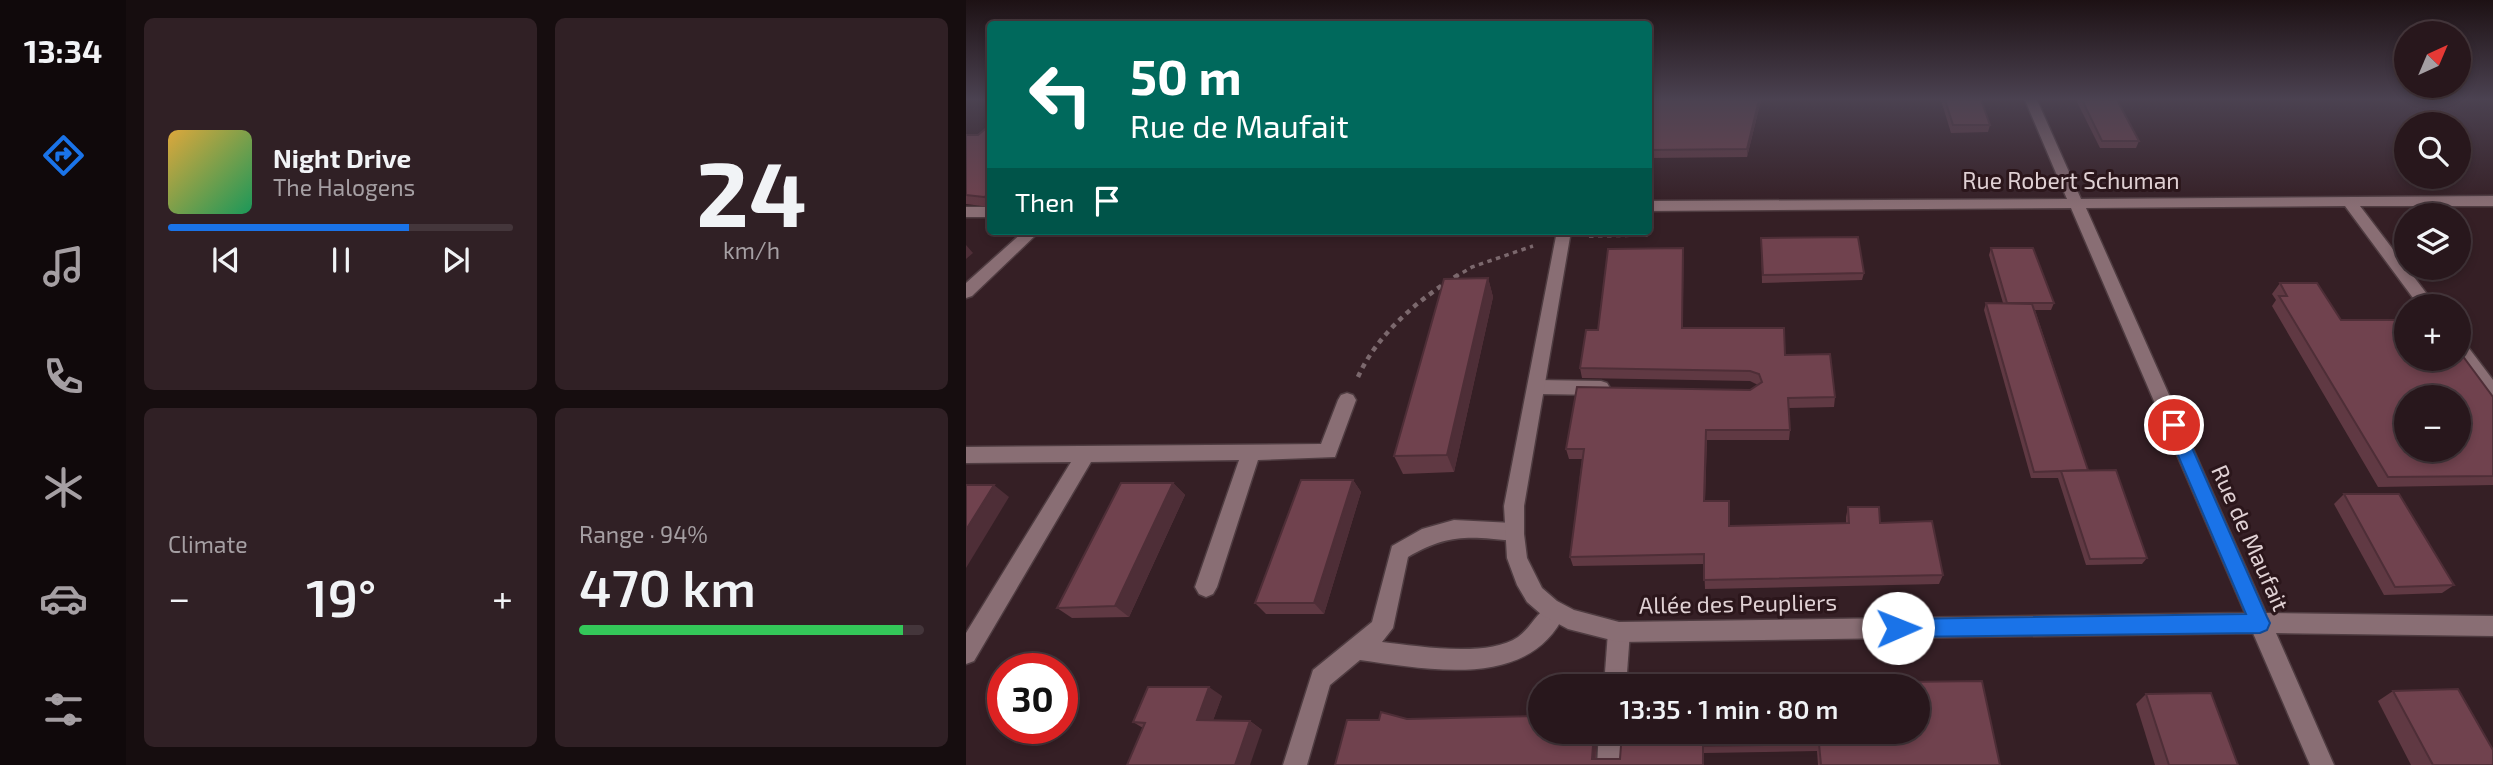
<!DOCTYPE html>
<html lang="en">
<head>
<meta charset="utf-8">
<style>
	:root { --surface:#28171c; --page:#302025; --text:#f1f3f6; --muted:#a59fa3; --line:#44363b; --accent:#1a73e8 }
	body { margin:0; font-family:"Exo 2",sans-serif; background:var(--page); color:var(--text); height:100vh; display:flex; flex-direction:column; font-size:26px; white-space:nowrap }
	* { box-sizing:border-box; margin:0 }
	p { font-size:23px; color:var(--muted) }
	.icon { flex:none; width:38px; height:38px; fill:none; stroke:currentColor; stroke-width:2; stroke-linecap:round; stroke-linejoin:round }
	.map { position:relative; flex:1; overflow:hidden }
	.panel { display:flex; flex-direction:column; gap:18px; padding:18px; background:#160d0f; width:840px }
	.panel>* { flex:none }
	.guide { position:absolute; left:21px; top:21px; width:665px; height:214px; border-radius:7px; box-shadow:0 4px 10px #0003,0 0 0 2px var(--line); background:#00695c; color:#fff; overflow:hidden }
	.needle { width:46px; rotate:44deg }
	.fabs { position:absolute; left:1428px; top:21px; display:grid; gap:14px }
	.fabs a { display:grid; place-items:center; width:77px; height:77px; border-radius:50%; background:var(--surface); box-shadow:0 4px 10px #0003,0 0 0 2px var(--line); font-size:35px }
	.speed { position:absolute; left:21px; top:653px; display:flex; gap:14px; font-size:35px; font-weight:700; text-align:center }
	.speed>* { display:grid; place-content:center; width:91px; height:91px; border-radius:50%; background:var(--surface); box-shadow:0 4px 10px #0003,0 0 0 2px var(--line); line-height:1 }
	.speed .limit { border:10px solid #d22; background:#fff; color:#111 }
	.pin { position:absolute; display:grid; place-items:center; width:60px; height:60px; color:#fff; margin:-30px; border:4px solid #fff; border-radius:50%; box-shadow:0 2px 7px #0007 }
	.me { position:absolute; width:77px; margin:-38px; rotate:89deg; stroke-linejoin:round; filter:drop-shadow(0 0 5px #0008) }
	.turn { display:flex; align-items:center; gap:24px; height:147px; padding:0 28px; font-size:32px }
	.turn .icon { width:91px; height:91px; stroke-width:2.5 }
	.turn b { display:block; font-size:49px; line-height:60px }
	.then { display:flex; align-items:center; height:66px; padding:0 28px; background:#0003; gap:14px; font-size:26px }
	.big { font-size:52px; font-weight:600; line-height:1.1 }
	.panel .widget { flex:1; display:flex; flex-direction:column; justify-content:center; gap:10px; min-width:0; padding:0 24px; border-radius:10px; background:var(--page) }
	.panel .dial { align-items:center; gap:0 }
	.dial b { font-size:91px; line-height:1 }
	.song { display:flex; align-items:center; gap:21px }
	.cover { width:84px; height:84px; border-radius:10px; background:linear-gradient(135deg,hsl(40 70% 55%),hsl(150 70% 35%)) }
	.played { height:7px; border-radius:4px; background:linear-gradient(90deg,var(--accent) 70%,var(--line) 70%) }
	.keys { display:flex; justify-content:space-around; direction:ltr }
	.heat { display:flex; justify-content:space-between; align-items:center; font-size:38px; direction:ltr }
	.charge { height:10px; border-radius:5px; background:linear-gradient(90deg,#34c759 94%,var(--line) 0) }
	.panel .tiles { flex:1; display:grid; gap:18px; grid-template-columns:repeat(2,1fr) }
	.trip { position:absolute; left:562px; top:674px; width:402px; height:70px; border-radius:35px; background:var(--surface); box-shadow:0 4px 10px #0003,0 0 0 2px var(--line); font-weight:600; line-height:70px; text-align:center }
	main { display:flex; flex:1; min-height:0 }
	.menu { display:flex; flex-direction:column; width:126px; justify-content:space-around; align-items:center; background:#10090b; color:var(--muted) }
	.menu .icon { width:49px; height:49px }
	.menu .active { color:var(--accent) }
	.menu b { font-size:32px; color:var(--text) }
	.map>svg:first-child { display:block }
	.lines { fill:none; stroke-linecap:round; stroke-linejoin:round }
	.lane-casing { stroke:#4f3c41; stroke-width:3 }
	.street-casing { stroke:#4f3c41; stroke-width:3 }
	.secondary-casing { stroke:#4f3c41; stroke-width:3 }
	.path-far1 { stroke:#7b686d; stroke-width:3.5; stroke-dasharray:4.5 4.5; stroke-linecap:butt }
	.path { stroke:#7b686d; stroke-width:4.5; stroke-dasharray:5 5; stroke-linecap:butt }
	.lane { fill:#896e74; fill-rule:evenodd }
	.street { fill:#896e74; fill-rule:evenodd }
	.secondary { fill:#896e74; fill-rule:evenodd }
	.wall { fill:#603943 }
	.shaded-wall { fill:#4e2e37 }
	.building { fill:#70424e; stroke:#4e2e37; stroke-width:2; fill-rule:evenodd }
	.route { fill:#1a73e8; stroke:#114b97; stroke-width:2 }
	.labels { text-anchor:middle; stroke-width:6; stroke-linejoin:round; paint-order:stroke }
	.street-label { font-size:23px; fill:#dfd0d3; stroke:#2b161b }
</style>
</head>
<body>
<main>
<nav class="menu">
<b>13:34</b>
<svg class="icon active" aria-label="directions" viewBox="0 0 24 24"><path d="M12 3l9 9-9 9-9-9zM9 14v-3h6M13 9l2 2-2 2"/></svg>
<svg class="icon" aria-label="music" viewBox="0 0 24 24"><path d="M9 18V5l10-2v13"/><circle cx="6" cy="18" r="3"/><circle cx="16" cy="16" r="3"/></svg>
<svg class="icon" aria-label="phone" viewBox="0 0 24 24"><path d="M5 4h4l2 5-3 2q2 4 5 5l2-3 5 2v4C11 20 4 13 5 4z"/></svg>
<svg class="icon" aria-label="climate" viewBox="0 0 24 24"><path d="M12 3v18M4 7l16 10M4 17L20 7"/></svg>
<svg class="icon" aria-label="car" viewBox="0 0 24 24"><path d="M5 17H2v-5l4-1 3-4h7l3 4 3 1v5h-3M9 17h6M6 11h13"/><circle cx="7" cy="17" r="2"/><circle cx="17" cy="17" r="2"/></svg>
<svg class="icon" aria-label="filters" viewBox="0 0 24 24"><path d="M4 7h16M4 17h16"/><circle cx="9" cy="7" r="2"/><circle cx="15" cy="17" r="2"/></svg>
</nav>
<section class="panel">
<div class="tiles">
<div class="widget">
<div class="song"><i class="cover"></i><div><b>Night Drive</b><p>The Halogens</p></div></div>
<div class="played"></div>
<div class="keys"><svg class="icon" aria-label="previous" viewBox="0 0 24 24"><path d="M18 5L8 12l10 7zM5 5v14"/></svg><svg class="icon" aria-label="pause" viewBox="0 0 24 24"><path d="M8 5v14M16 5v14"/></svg><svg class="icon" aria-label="next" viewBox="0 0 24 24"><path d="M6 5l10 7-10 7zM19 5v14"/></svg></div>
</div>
<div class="widget dial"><b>24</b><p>km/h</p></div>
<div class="widget"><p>Climate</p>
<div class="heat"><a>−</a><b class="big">19°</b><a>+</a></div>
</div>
<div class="widget"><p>Range · 94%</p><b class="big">470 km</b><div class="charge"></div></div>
</div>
</section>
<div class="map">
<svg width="1527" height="765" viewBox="0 0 1527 765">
	<rect width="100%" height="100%" fill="#351f25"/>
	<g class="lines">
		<!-- lane casing -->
		<g class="lane-casing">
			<g id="lane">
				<path d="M572 380 635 381 641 383 644 388 641 393 635 395 572 394 566 392 563 387 566 382Z"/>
				<path d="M381 393 387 395 390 400 369 457 292 460 251 587 247 594 240 597 233 594 229 587 273 460 125 462 8 661 0 664V633L105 462 0 463V447L355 444 372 400 375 395Z"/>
				<path d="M488 520 547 523 554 526 557 532 554 538 547 541C503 536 481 534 442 557L427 628 416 642C452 646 521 658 552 637 566 627 572 609 588 603L596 606 599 613C564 691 461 669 394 660L364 685 341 765H317L347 670 406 622 426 546 456 529Z"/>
				<path d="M653 622 661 625 664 632 660 686H638L642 632 645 625Z"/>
				<path d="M633 732H657L655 765H631Z"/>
			</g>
		</g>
		<!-- street casing -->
		<g class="street-casing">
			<g id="street">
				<path d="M1059 100H1071L1115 199 1527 196V206H1394L1470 306H1453L1379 206 1120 208 1300 613 1527 616V636L1310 633 1368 765H1344L1287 633 653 642 602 629 576 615 561 602 551 585 541 558 538 506 591 231H605L558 506V534L561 558 576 588 591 601 608 610 653 622 1279 613 1105 208 682 211V201L1101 199Z"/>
				<rect x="0" y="207" width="24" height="10"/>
				<path d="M1493 341 1499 343 1527 380V400L1521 398 1492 359Z"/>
			</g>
		</g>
		<!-- secondary casing -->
		<g class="secondary-casing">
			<path id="secondary" d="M58 231H74L6 296 0 298V283Z"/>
		</g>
		<!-- path-far1 -->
		<g class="path-far1">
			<path d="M623 236 684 235"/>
			<path d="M489 277 506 267 567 246"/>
		</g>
		<!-- path -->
		<path class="path" d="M392 377C411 334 453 299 492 275"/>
		<!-- lane -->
		<use href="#lane" class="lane"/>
		<!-- street -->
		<use href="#street" class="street"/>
		<!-- secondary -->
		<use href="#secondary" class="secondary"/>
	</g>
	<!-- wall -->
	<g class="wall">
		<path d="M682 100H795L781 157 682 158Z"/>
		<path d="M975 100H1015L1024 125 1022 132 985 133Z"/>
		<path d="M1110 100H1151L1173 141 1170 148H1134Z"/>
		<path d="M24 125V207L0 204V135H12Z"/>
		<path d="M795 238 898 273 896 280 796 283Z"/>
		<path d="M717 248 716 328 819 355 869 397 868 407 823 408 824 430 823 440H741L739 501 763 526 880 523V517L882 507 914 523 977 575 973 584 739 589 738 564 607 566 604 557 616 459H603L600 449 784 390 792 385 784 381 616 378 614 368 632 330Z"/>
		<path d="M1025 248 1088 303 1085 310H1069L1122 470 1181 558 1176 564 1120 565 1092 478H1065L1018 310 1020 303H1037L1023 255Z"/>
		<path d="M522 278 527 297 488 472 437 474 428 456Z"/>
		<path d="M1314 283 1375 320 1527 397V485L1412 487 1306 306 1310 300 1306 294Z"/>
		<path d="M387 480 395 492 358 614H300L289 603Z"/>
		<path d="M207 483 219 495 163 617 106 618 91 608Z"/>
		<path d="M1378 494 1488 585 1476 593 1418 595 1368 504Z"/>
		<path d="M1427 691 1527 765H1445L1412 701Z"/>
		<path d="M1180 694 1272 765H1189L1170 704Z"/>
		<path d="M256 696 247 720 284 721 296 730 177 728 167 722Z"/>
		<path d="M441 719 631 732 630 759H654L656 732H952L1034 765H852L851 751 738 753V765H369Z"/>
	</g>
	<!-- shaded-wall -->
	<g class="shaded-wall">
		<path d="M793 100H795L781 157V149Z"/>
		<path d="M24 195V205L18 197Z"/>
		<path d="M0 245 7 253 0 259Z"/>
		<path d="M717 248 718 259 716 339V328Z"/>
		<path d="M522 278 527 297 488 472 481 455Z"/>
		<path d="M387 480 395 492 358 614 348 603Z"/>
		<path d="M207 483 219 495 163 617 149 606Z"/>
		<path d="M28 485 43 497 0 568V530Z"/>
		<path d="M243 687 256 696 244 729 231 720Z"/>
		<path d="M284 721 296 730 284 765H269Z"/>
		<path d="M628 732H631L629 765 626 759Z"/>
	</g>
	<!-- building -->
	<g class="building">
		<path d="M682 100H793L781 149 682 150Z"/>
		<path d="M979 100H1015L1024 125H987Z"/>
		<path d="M1116 100H1151L1173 141H1136Z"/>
		<path d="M24 125V195L18 197 0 195V135H12Z"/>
		<path d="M892 237 898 273 797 275 795 238Z"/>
		<path d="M717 248 716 328H818L819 355 864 354 869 397 822 398 824 430H740L738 501H763V526L883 523 882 507H913L914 523 966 521 977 575 738 580V554L604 557 618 449H600L611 387 784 390 796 382 793 374 784 371 614 368 620 330H632L642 249Z"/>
		<path d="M1025 248H1067L1088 303H1041Z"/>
		<path d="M522 278 481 455 428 456 478 279Z"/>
		<path d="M1314 283H1351L1375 320H1440V359H1493V351L1527 397V476L1422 477 1313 296H1321ZM1440 397H1493V450H1440Z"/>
		<path d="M1020 303 1066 304 1122 470 1068 472Z"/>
		<path d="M1150 470 1181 558 1124 559 1095 471Z"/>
		<path d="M335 480H387L348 603H289Z"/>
		<path d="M155 483H207L149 606 91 608Z"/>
		<path d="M0 485H28L0 530Z"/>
		<path d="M1378 494H1433L1488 585 1429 587Z"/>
		<path d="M1016 681 1034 765H855L853 744 737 746V765H369L381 720H413L415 712 441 719 574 716V732H628L626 759H654L656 732H952V686L677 685Z"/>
		<path d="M182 687H243L231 720 284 721 269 765H161L179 723 167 722Z"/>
		<path d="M1492 689 1527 750V765H1467L1427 691Z"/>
		<path d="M1245 693 1272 765H1203L1180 694Z"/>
	</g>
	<!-- sky -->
	<linearGradient id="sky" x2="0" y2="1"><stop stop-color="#1d1114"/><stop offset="0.48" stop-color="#4b4251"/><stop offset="1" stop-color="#4b4251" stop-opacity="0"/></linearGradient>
	<rect width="1527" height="207" fill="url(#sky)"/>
	<!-- route -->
	<path class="route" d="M1208 419 1216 425 1301 617 1304 623 1301 630 1294 633 932 637 925 635 922 628 925 621 932 619 1280 614 1199 425Z"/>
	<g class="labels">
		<!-- street labels -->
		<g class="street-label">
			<text x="1105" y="189">Rue Robert Schuman</text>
			<text transform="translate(1284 538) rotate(66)" y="8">Rue de Maufait</text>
			<text transform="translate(772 604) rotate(-1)" y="8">Allée des Peupliers</text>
		</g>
	</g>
</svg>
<div class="fabs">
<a><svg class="needle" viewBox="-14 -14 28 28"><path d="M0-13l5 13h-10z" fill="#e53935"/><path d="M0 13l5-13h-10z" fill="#a59fa3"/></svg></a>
<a><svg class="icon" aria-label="search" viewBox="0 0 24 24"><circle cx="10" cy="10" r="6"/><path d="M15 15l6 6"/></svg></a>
<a><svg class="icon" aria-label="layers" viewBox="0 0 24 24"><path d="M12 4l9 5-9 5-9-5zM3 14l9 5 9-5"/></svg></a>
<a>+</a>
<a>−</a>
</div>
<div class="speed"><div class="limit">30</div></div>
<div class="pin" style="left:1208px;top:425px;background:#d93025"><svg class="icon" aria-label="arrive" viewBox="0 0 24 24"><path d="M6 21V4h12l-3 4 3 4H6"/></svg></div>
<svg class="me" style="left:932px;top:628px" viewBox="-20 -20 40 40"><circle r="19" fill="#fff"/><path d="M0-13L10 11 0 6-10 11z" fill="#1a73e8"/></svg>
<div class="trip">13:35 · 1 min · 80 m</div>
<div class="guide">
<div class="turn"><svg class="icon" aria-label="left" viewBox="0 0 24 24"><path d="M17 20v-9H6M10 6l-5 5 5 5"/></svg><div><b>50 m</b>Rue de Maufait</div></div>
<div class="then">Then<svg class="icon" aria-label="arrive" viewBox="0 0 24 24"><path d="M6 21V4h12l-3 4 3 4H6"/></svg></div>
</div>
</div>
</main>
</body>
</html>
